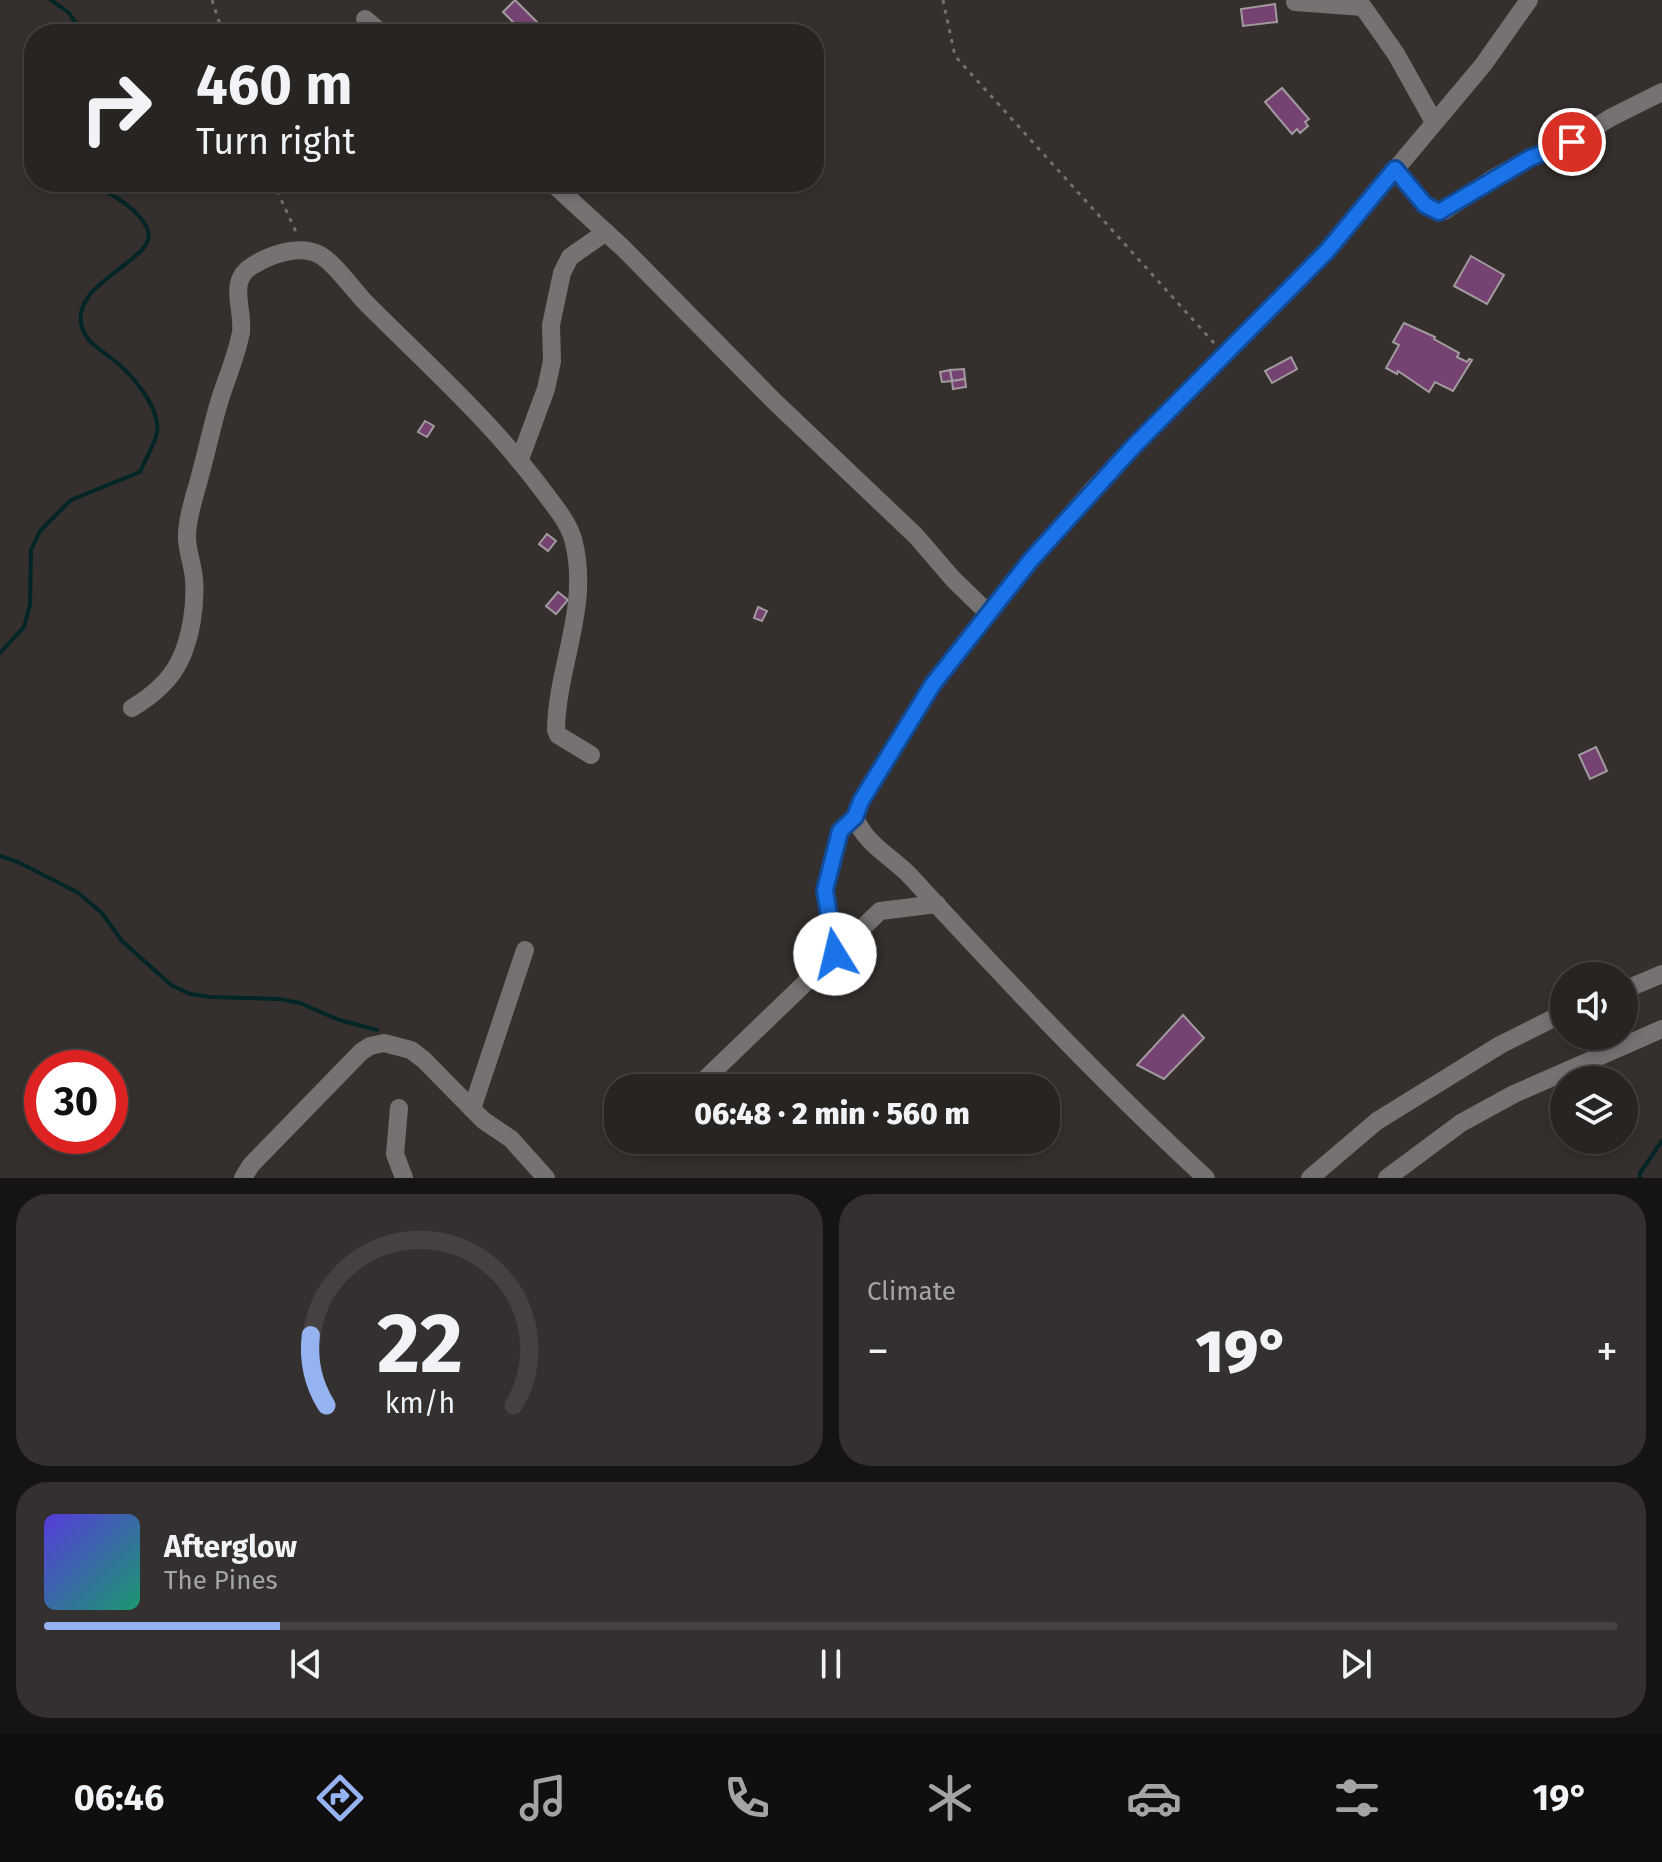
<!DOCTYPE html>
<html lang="en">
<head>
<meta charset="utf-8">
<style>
	:root { --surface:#282422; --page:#34302f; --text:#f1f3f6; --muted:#a5a4a5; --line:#444140; --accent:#95b2f1 }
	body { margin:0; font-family:"Fira Sans",sans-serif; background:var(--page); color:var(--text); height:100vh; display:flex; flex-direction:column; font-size:30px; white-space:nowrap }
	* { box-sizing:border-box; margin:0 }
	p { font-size:26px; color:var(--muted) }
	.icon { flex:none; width:44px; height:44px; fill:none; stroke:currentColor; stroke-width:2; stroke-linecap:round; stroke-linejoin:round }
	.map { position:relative; height:1178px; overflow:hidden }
	.panel { display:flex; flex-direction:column; gap:16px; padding:16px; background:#161413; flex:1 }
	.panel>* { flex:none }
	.top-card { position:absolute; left:24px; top:24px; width:800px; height:168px; border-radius:32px; box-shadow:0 4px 12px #0003,0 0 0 2px var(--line); background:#282422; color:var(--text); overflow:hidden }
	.fabs { position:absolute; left:1550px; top:962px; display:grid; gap:16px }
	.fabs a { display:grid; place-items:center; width:88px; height:88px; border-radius:50%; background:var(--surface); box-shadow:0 4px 12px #0003,0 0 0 2px var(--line); font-size:40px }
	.speed { position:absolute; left:24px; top:1050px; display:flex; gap:16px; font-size:40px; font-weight:700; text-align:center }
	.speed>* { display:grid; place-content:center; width:104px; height:104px; border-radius:50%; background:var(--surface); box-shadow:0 4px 12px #0003,0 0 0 2px var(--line); line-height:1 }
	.speed .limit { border:12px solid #d22; background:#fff; color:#111 }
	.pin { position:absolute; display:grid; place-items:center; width:68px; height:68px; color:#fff; margin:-34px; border:4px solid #fff; border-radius:50%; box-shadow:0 2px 8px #0007 }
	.me { position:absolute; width:88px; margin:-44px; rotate:351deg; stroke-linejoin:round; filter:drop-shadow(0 0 6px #0008) }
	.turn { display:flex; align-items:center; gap:28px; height:168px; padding:0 40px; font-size:36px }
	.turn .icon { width:104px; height:104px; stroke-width:2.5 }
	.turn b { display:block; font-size:56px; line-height:68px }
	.big { font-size:60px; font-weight:800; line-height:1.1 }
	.panel .tile { flex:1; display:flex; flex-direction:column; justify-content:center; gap:12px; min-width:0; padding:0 28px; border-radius:32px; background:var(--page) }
	.panel .dial { align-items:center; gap:0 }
	.dial svg { height:208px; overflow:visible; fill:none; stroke:var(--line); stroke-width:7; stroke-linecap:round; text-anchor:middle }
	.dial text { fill:var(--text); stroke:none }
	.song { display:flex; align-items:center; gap:24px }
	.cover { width:96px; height:96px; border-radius:12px; background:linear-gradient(135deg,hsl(250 70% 55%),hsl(160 70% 35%)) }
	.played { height:8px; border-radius:4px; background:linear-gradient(90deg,var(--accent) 15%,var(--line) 15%) }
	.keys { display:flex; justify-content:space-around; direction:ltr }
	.heat { display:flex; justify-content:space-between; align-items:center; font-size:44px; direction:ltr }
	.panel .tiles { flex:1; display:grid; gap:16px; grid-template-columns:1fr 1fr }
	.tile:last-child { grid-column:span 2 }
	.trip { position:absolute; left:604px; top:1074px; width:456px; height:80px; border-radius:32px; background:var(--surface); box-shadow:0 4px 12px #0003,0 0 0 2px var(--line); font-weight:800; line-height:80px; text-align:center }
	.tab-bar { display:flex; height:128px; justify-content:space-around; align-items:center; background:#100e0e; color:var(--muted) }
	.tab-bar .icon { width:56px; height:56px }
	.tab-bar .on { color:var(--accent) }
	.tab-bar b { font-size:36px; color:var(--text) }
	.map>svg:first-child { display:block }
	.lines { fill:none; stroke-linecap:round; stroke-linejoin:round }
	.stream { stroke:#022527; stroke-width:4 }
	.building { fill:#764271; stroke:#a19ba0; stroke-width:2 }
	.path { stroke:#74706e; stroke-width:3; stroke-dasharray:4 6; stroke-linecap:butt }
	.minor { stroke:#767272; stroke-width:18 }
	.route-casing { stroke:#114b97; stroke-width:20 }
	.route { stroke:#1a73e8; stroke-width:14 }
</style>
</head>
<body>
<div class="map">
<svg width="1662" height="1178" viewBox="0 0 1662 1178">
	<rect width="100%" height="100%" fill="#35302d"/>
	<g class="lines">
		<!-- stream -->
		<g class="stream">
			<path d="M51 0 69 13 83 34"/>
			<path d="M0 653 24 627 30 605 31 550 40 531 71 500 140 472C145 460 154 446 157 433 161 407 130 372 111 358 100 349 86 342 82 327 68 281 163 259 147 228 137 207 110 194 91 182"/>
			<path d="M0 856 18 862 77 892 102 913 122 941 171 985 190 994 211 997 279 999 300 1003 339 1020 377 1030"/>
			<path d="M1640 1178V1173L1662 1141"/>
		</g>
	</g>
	<!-- building -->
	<g class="building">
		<path d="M515 0 549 34H525L503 12Z"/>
		<path d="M1275 4 1277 22 1243 26 1241 9Z"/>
		<path d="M576 23 586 34H564Z"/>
		<path d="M1282 88 1309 119 1305 122 1308 126 1300 133 1297 129 1292 134 1265 102Z"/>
		<path d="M1471 256 1504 275 1487 304 1454 286Z"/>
		<path d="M1404 323 1435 337 1434 339 1459 353 1457 357 1467 362 1469 359 1472 360 1453 391 1435 382 1429 392 1398 371 1397 374 1386 368 1399 345 1393 342Z"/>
		<path d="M1291 357 1297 369 1272 383 1265 371Z"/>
		<path d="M964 369 965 379 952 381 950 370Z"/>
		<path d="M950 370 952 381 942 382 940 372Z"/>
		<path d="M965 379 966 387 953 389 952 381Z"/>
		<path d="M425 421 434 426 427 437 418 432Z"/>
		<path d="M547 534 556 541 548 551 539 544Z"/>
		<path d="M558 592 568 600 556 614 546 606Z"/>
		<path d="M758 607 767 611 762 621 754 618Z"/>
		<path d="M1596 747 1607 771 1590 779 1579 755Z"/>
		<path d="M1183 1015 1204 1038 1164 1079 1137 1065Z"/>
	</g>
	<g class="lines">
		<!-- path -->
		<g class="path">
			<path d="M212 0 223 34"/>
			<path d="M943 0 955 56 1214 343"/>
			<path d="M273 182 297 234"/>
		</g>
		<!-- minor -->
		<g class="minor">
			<path d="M1295 2 1363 7 1396 54 1434 122"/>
			<path d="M365 19 383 34"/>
			<path d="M1395 169 1425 205 1435 211H1444L1492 179 1530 158 1572 142 1610 118 1662 92"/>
			<path d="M551 182 623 248 775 402 916 536 953 579 988 613"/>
			<path d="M520 459 546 389 552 361 551 325 562 273 570 257 606 232"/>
			<path d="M132 708C152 696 169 682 179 662 191 639 196 604 194 579 193 565 187 551 187 537 187 515 196 493 201 472 208 447 213 421 221 396 228 375 237 354 241 332 244 309 227 281 252 266 271 254 300 244 320 255 336 264 353 290 366 303 426 363 490 420 541 488 552 503 568 521 573 539 591 606 557 665 556 730L558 735 591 755"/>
			<path d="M835 954 825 890 840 831 855 817"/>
			<path d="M1624 990 1662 974"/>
			<path d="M696 1088 880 911 937 904"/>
			<path d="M399 1108 395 1154 404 1178"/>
			<path d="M472 1109 525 950"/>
			<path d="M243 1178 251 1165 361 1052 370 1046 384 1043 411 1050 424 1060 483 1120 511 1139 546 1178"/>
			<path d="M1206 1178C1103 1083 1007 981 912 878 893 857 865 845 855 817L861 801 933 684 1030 561 1095 487 1170 409 1327 251 1483 65 1529 0"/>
			<path d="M1310 1178 1377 1121 1500 1045 1564 1013"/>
			<path d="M1387 1178 1461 1123 1514 1094 1662 1029"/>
		</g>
	</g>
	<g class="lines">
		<!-- route casing -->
		<g class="route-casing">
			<path id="route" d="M835 954 825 890 840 831 855 817 861 801 933 684 1030 561 1132 448 1327 251 1395 169 1425 205 1439 212 1530 158 1572 142"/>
		</g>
		<!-- route -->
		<use href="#route" class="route"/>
	</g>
</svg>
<div class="fabs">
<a><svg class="icon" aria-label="sound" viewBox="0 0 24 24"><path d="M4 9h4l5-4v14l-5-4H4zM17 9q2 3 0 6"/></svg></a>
<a><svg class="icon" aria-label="layers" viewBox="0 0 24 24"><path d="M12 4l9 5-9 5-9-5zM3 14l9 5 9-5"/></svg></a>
</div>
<div class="speed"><div class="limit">30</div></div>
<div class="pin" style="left:1572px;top:142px;background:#d93025"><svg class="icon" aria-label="arrive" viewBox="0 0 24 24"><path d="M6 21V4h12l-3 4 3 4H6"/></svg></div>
<svg class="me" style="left:835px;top:954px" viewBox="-20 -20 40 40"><circle r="19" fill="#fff"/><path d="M0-13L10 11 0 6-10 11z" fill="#1a73e8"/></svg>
<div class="trip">06:48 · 2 min · 560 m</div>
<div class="top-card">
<div class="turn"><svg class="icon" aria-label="right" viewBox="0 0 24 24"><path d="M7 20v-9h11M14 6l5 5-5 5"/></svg><div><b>460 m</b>Turn right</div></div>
</div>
</div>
<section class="panel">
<div class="tiles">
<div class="tile dial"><svg viewBox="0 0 100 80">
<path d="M14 69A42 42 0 1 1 86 69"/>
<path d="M14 69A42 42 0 0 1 8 42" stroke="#95b2f1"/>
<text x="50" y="56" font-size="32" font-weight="700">22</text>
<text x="50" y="72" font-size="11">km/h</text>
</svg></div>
<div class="tile"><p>Climate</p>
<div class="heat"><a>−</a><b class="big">19°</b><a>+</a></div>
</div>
<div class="tile">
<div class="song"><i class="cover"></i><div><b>Afterglow</b><p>The Pines</p></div></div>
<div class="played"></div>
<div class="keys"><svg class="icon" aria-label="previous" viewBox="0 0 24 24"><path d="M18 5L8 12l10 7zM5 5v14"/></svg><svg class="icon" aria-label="pause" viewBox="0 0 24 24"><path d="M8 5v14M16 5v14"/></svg><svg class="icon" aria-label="next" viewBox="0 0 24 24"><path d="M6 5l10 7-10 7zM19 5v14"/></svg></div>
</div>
</div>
</section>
<nav class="tab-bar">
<b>06:46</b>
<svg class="icon on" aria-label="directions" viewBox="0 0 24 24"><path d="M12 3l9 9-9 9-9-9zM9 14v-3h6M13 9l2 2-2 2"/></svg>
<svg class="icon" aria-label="music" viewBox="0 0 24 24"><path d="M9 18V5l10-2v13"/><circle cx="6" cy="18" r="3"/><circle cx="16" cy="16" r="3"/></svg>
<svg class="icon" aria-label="phone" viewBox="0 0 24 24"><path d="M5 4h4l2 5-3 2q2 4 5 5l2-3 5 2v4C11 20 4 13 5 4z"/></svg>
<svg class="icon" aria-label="climate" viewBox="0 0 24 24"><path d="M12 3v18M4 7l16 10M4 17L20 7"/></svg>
<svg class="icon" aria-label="car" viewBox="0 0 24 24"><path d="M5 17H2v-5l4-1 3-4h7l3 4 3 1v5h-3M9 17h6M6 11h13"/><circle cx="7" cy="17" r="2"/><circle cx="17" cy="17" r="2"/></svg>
<svg class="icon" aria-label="filters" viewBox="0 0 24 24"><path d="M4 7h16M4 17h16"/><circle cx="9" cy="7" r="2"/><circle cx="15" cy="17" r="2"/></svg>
<b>19°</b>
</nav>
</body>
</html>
